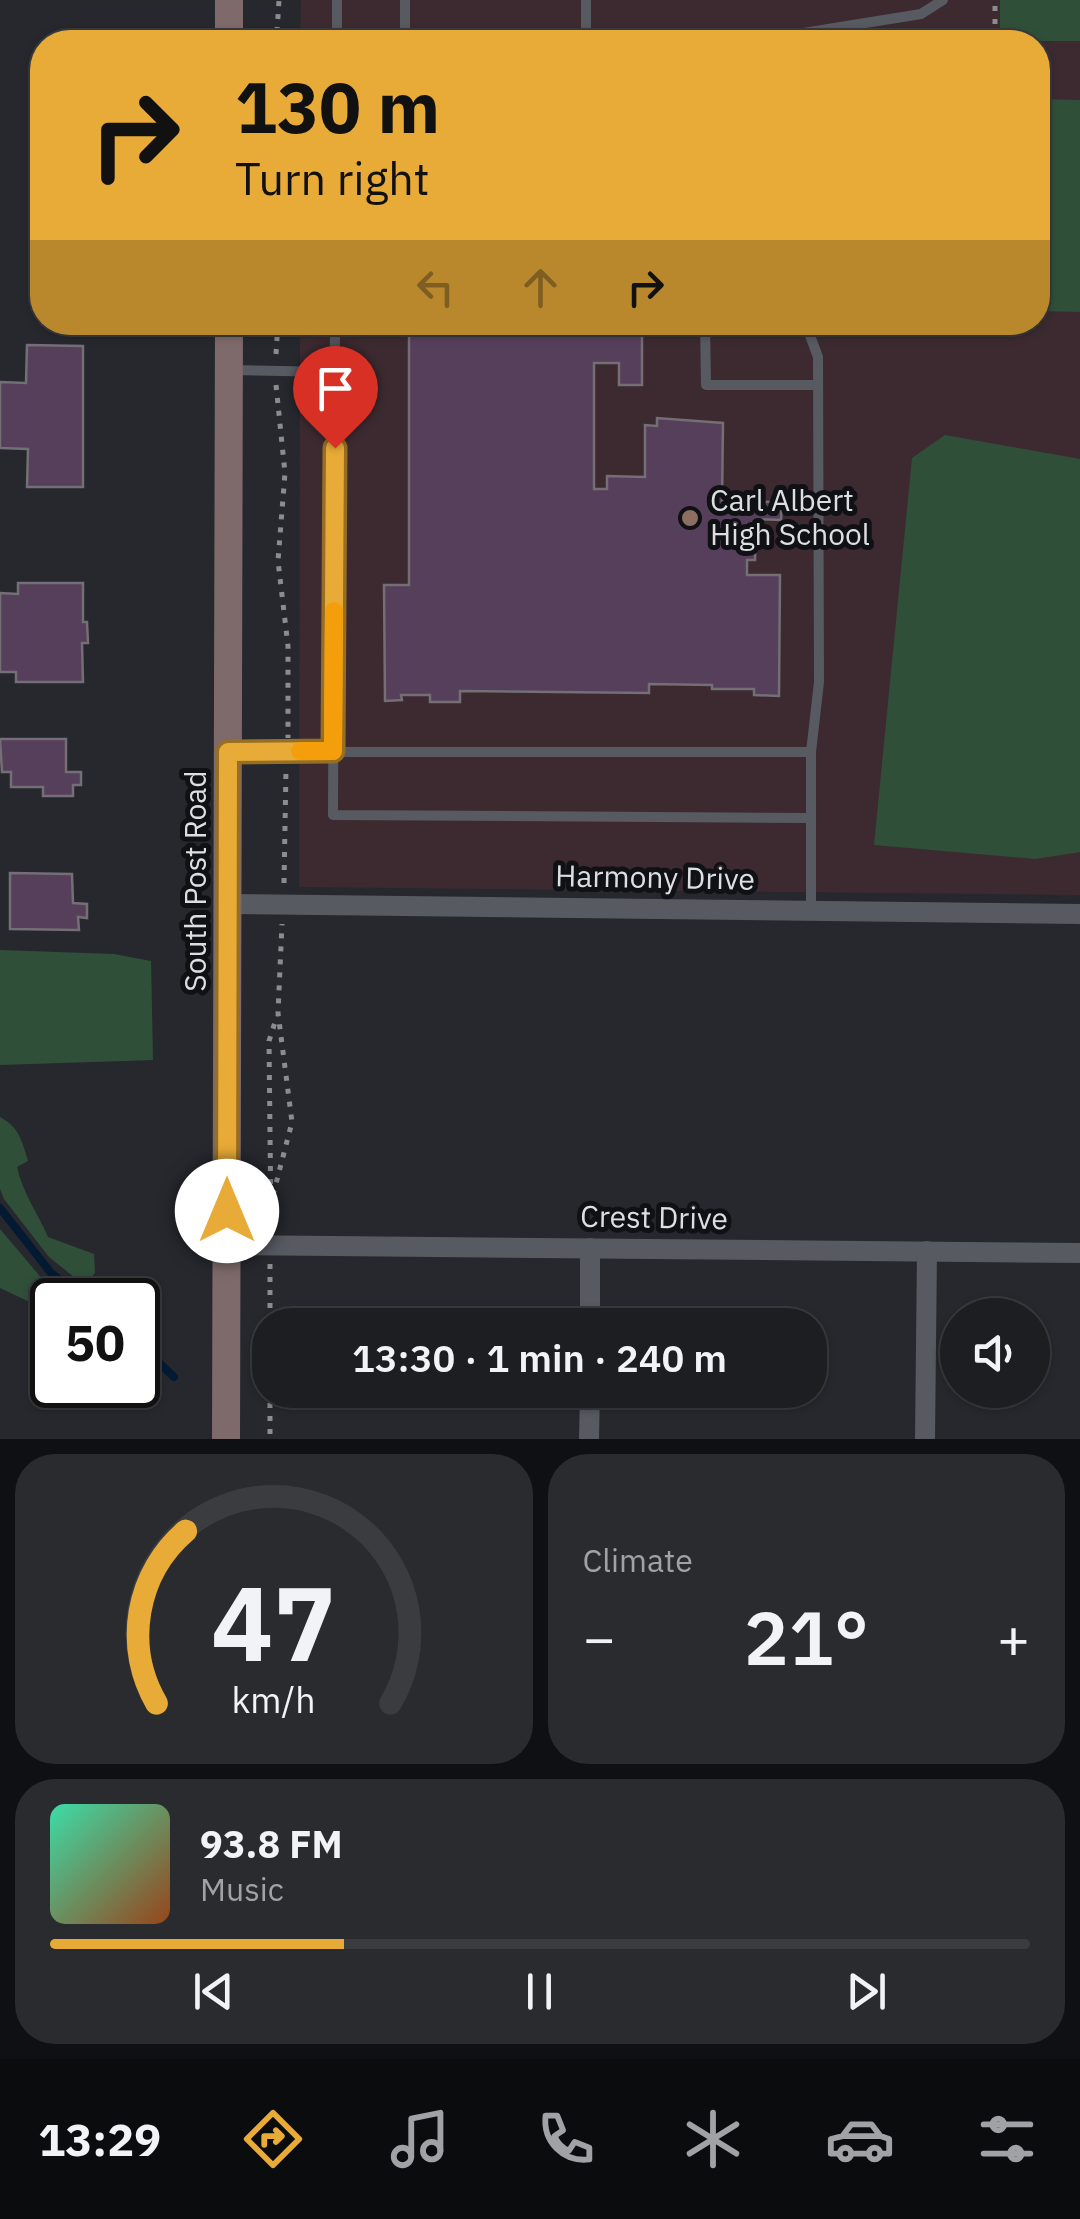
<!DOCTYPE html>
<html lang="en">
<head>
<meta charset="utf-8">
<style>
	:root { --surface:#1c1e22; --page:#292b2f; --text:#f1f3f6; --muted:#a0a2a5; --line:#3a3c40; --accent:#e9ab37 }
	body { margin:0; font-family:"IBM Plex Sans",sans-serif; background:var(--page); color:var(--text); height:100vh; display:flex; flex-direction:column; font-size:38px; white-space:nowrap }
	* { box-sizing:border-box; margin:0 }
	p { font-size:32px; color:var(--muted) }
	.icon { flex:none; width:55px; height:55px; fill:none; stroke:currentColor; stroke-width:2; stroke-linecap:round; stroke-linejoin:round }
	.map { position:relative; height:1439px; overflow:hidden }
	.panel { display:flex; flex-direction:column; gap:15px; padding:15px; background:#0f1013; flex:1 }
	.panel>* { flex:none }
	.hud { position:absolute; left:30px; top:30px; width:1020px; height:305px; border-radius:40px; box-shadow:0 2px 8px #0004,0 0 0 2px var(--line); background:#e9ab37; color:#111; overflow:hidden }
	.controls { position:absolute; left:940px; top:1298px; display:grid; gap:20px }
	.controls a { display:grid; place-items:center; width:110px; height:110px; border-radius:50%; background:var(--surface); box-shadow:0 2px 8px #0004,0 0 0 2px var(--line); font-size:50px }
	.speed { position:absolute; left:30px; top:1278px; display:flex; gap:20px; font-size:50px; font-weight:700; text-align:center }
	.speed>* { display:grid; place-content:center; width:130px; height:130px; border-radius:50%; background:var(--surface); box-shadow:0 2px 8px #0004,0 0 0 2px var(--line); line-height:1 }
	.speed .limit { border:5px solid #111; border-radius:15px; background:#fff; color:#111 }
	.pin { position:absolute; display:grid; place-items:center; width:85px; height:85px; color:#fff; margin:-102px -42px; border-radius:50% 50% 50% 0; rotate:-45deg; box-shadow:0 0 10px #0007 }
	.pin .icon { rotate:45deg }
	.me { position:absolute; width:110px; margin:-55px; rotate:0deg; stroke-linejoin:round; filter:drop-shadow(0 0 8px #0008) }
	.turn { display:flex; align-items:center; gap:35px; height:210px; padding:0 40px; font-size:45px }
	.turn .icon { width:130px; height:130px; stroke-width:2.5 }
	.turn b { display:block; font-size:70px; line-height:85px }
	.lanes { display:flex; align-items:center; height:95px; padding:0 40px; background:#0003; justify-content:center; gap:50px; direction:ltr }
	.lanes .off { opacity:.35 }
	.big { font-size:75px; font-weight:600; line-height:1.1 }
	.panel .card { flex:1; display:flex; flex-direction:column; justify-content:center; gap:15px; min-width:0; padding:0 35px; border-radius:40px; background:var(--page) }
	.panel .dial { align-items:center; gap:0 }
	.dial svg { height:260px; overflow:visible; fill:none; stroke:var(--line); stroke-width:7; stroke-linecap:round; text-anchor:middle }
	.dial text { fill:var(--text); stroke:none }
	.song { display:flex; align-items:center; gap:30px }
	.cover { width:120px; height:120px; border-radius:15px; background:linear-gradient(135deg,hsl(160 70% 55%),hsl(20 70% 35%)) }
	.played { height:10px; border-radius:5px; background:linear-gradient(90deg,var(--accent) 30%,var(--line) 30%) }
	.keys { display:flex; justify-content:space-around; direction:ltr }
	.heat { display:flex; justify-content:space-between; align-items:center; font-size:55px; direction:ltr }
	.panel .tiles { flex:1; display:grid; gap:15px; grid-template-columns:1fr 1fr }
	.card:last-child { grid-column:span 2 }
	.trip { position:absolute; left:252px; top:1308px; width:575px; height:100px; border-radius:40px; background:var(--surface); box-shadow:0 2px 8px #0004,0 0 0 2px var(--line); font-weight:600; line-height:100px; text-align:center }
	.menu { display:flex; height:160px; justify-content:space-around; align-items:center; background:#0b0c0e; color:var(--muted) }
	.menu .icon { width:70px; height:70px }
	.menu .selected { color:var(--accent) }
	.menu b { font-size:45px; color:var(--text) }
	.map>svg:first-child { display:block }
	.education { fill:#3c2a30 }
	.green { fill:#304f39 }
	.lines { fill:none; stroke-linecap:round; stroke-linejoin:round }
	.stream { stroke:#031a32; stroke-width:8 }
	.building { fill:#563f5a; stroke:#746e75; stroke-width:2.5 }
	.path { stroke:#8a8c91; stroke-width:5; stroke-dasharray:5 8; stroke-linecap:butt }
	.lane { stroke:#575a61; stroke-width:10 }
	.street { stroke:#575a61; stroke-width:20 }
	.secondary { stroke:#7e6a6b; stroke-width:28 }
	.route-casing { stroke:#976f24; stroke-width:25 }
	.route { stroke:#e9ab37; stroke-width:18 }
	.slow { stroke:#f59e0b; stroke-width:18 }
	.education-dot { fill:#8d6e63; stroke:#101114; stroke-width:4 }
	.labels { text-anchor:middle; stroke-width:10; stroke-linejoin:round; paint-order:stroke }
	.poi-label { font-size:30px; fill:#dcdee2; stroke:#101114; text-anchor:start }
	.street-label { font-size:30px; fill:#dcdee2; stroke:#101114 }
</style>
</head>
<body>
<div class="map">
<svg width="1080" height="1439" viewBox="0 0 1080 1439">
	<rect width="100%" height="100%" fill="#26282e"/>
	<!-- education -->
	<path class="education" d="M301 0H1080V895L299 887 300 323 1038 322V42H300Z"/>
	<!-- green -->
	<g class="green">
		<rect x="1000" y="0" width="80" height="41"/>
		<path d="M1038 99 1080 100V312L1038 311Z"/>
		<path d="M945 435 1080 459V852L1035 859 874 845 912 458Z"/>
		<path d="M0 950 114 954 151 961 153 1060 0 1065Z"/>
		<path d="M0 1117C19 1127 22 1141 28 1161L17 1167C22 1192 38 1213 48 1237L94 1254 95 1273 84 1285 49 1257 4 1199 0 1189Z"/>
		<path d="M0 1229 44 1281 63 1295 61 1300H52V1312L43 1318 34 1304 0 1288Z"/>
	</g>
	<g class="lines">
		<!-- stream -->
		<g class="stream">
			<path d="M0 1208 51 1273 87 1300"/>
			<path d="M138 1343 174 1377"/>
		</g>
	</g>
	<!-- building -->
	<g class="building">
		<path d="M409 322H642V385H619V363H594V489H607V476L645 477V425L657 426V418L723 423 722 501 782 502 781 520 756 519 755 560H747V575H780L779 696 754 695V689H712V685L649 684V693L460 691V702H430V695H401L402 700 385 701 384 585H409Z"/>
		<path d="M27 345 83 346V487H27L28 449 0 448V382L26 383Z"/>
		<path d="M18 583H83V622H87L88 643H82L83 682H16V672H0V593L18 594Z"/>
		<path d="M0 739H66V772H81V785H73V796H43V787H11V772H2Z"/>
		<path d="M10 873 72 874 73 903 87 904V918L78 917 79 930 10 929Z"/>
	</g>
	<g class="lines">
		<!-- path -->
		<g class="path">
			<path d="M277 32 279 0"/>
			<path d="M995 37V0"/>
			<path d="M276 354 278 322"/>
			<path d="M276 385 285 473 278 561 288 646V738"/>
			<path d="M284 883 286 769"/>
			<path d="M273 1195 292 1122 278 1013 282 924"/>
			<path d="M271 1223 269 1041 277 1016"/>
			<path d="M270 1264V1325"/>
			<path d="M270 1390V1439"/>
		</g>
		<!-- lane -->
		<g class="lane">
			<path d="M337 0V42"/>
			<path d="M405 0V42"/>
			<path d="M586 0V36"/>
			<path d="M230 42H266"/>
			<path d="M373 42 791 35 921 14 943 0"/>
			<path d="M335 322 333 815 811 818"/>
			<path d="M705 322 706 385H818"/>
			<path d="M805 322 818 357 819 682 811 752V910"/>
			<path d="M231 370 335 372"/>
			<path d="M229 752H811"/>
		</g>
		<!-- street -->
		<g class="street">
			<path d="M228 904 1080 914"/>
			<path d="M227 1245 1080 1253"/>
			<path d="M590 1325V1248"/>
			<path d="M589 1439 590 1390"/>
			<path d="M925 1439 927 1251"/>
		</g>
		<!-- secondary -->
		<g class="secondary">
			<path d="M229 42V0"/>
			<path d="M226 1439 229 322"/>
		</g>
	</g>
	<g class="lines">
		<!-- route casing -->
		<g class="route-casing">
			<path id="route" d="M227 1211 228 752 333 751 335 448"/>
		</g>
		<!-- route -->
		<use href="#route" class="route"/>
		<!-- slow -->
		<path class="slow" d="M300 751H333L334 611"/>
	</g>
	<!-- markers -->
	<circle class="education-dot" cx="690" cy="518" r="10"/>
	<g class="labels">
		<!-- poi labels -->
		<g class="poi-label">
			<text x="710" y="511">Carl Albert<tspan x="710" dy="34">High School</tspan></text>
		</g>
		<!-- street labels -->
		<g class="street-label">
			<text transform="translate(655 878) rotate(1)" y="10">Harmony Drive</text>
			<text transform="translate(196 881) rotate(-90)" y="10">South Post Road</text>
			<text transform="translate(654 1218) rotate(1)" y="10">Crest Drive</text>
		</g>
	</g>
</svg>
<div class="controls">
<a><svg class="icon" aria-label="sound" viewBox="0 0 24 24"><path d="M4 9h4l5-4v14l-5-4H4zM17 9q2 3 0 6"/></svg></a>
</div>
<div class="speed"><div class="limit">50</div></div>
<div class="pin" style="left:335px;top:448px;background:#d93025"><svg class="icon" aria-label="arrive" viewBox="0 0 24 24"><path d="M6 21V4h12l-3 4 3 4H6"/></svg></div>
<svg class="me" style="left:227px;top:1211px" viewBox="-20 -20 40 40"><circle r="19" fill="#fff"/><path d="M0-13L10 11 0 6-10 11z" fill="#e9ab37"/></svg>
<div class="trip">13:30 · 1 min · 240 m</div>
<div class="hud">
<div class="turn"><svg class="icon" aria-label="right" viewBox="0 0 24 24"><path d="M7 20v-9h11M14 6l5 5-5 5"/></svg><div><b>130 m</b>Turn right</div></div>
<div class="lanes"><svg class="icon off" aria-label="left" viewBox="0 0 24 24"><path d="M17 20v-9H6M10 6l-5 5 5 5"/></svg><svg class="icon off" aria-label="ahead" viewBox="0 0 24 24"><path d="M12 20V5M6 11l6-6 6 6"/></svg><svg class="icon" aria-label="right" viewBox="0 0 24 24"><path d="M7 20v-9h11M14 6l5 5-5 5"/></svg></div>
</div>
</div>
<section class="panel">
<div class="tiles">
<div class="card dial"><svg viewBox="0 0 100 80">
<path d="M14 69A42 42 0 1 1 86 69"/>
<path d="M14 69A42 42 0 0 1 23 16" stroke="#e9ab37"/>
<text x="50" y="56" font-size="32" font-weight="700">47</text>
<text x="50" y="72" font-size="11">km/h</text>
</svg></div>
<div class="card"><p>Climate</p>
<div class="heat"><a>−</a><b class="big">21°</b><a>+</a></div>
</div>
<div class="card">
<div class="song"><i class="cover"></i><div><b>93.8 FM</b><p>Music</p></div></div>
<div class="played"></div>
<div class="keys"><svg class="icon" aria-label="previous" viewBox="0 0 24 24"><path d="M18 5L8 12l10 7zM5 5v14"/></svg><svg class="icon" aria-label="pause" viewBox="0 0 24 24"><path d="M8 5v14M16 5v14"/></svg><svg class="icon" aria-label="next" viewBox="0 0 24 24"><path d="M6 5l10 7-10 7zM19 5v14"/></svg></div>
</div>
</div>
</section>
<nav class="menu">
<b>13:29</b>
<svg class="icon selected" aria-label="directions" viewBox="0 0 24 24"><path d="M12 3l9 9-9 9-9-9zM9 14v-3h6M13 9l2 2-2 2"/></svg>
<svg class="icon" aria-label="music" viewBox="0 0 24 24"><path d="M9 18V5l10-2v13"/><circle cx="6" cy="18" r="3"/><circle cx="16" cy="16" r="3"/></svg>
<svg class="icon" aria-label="phone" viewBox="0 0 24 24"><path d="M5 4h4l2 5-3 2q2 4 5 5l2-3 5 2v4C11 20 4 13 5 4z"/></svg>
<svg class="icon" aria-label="climate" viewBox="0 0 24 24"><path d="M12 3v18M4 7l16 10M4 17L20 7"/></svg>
<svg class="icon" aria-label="car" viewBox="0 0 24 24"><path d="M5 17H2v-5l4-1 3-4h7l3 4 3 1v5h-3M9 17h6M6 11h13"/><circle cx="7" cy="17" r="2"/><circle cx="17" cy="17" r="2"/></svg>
<svg class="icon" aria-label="filters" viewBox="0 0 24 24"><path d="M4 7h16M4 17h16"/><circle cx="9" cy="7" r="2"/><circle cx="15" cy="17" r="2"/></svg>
</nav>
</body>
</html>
